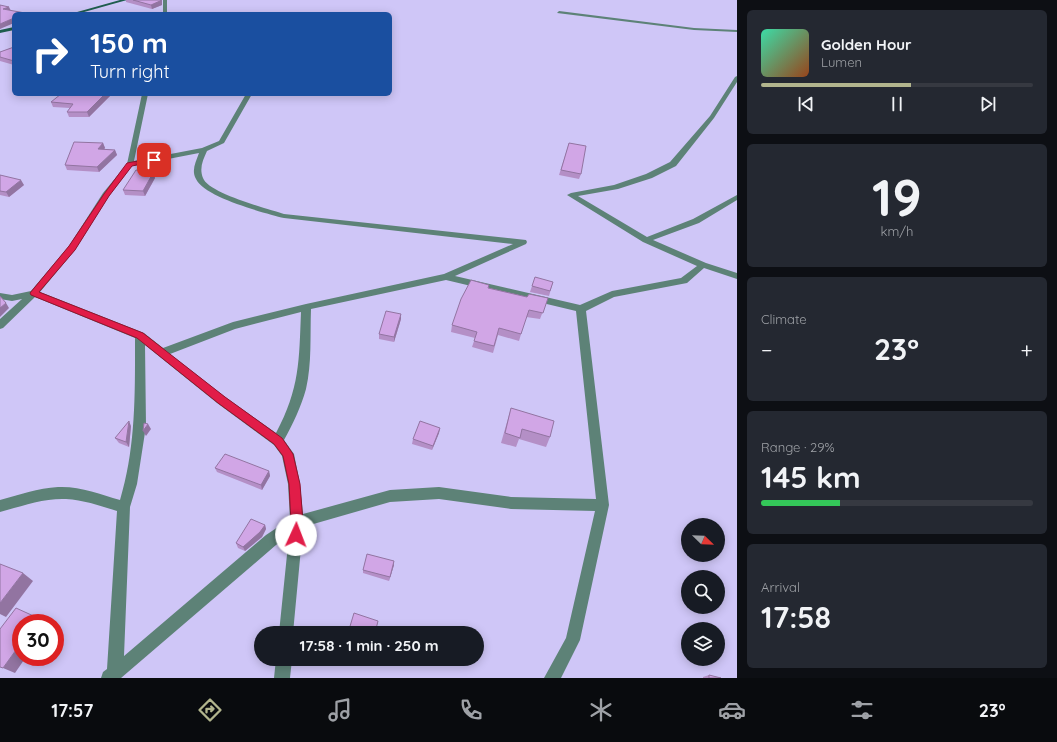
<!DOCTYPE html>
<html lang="en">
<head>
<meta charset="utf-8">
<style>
	:root { --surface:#171b24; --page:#242831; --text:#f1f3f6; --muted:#9ea1a6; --line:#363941; --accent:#b2b58d }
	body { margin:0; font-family:Quicksand,sans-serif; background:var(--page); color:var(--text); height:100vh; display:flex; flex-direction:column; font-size:15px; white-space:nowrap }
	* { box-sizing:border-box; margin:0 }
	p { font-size:13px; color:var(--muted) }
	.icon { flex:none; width:22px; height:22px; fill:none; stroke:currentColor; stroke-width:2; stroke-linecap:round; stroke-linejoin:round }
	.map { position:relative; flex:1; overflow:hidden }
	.drawer { display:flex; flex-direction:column; gap:10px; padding:10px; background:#0d0f14; width:320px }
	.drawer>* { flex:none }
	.top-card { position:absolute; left:12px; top:12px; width:380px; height:84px; border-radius:6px; box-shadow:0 2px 10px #0003; background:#1a4fa0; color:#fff; overflow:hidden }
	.needle { width:26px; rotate:113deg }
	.buttons { position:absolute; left:681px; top:518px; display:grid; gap:8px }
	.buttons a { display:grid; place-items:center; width:44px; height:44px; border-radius:50%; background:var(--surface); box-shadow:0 2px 10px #0003; font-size:20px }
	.speed { position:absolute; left:12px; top:614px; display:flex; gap:8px; font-size:20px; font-weight:700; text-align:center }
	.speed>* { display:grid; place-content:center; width:52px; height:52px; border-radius:50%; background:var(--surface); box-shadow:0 2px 10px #0003; line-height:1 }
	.speed .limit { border:6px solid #d22; background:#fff; color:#111 }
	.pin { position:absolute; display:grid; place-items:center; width:34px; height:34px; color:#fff; margin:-17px; border-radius:8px; box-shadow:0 2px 6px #0006 }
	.me { position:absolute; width:44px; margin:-22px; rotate:2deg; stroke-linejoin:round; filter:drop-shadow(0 0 3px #0008) }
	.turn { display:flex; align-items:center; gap:14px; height:84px; padding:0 12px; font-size:18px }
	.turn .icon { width:52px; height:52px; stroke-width:2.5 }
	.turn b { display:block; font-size:28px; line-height:34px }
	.big { font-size:30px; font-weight:700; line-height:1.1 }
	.drawer .tile { flex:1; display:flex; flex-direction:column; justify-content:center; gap:6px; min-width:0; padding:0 14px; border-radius:6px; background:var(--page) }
	.drawer .dial { align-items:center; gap:0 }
	.dial b { font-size:52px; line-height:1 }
	.song { display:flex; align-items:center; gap:12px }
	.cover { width:48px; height:48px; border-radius:6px; background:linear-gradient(135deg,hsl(160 70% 55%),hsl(20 70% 35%)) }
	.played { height:4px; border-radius:2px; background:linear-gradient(90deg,var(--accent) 55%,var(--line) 55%) }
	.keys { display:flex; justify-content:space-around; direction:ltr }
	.heat { display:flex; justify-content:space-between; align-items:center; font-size:22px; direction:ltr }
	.charge { height:6px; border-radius:3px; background:linear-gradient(90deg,#34c759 29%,var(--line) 0) }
	.trip { position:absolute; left:254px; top:626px; width:230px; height:40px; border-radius:20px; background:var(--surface); box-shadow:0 2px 10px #0003; font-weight:700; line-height:40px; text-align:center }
	.tabs { display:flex; height:64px; justify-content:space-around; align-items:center; background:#090b0e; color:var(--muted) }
	.tabs .icon { width:28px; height:28px }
	.tabs .current { color:var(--accent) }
	.tabs b { font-size:18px; color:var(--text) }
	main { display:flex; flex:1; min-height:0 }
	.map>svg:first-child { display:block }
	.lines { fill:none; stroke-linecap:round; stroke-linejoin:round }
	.street { fill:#5d8277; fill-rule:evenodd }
	.secondary { fill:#1f5d4e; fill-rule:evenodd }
	.wall { fill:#b48fc6 }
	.shaded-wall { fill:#9274a1 }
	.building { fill:#d1a6e6; stroke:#9274a1 }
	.route { fill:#e11d48; stroke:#92132f }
</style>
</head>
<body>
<main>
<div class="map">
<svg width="737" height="678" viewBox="0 0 737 678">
	<rect width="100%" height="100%" fill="#cfc6f7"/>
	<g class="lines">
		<!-- street -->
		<g class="street">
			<rect x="163" y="0" width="4" height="14"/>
			<path d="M559 11 694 28 737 30V32L694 30 557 13Z"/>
			<path d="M737 76V82L714 118 676 166 652 178 618 189 578 196 647 237 693 219 737 195V200L699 223 653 240 706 263 737 273V279L704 268 687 283 614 297 586 311 609 505 580 640 561 678H544L566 638 595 511 511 509 439 499 390 502 303 527 293 633H279L289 535 276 545 121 678H101L103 672 107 669 117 511C101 506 84 500 66 499 44 498 22 506 0 512V500C19 495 38 488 58 487 80 486 100 494 120 500 136 447 135 393 135 338L35 297 3 328 0 329V319L22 299 12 301 0 299V293L12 295 31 291 69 246 103 193 127 164 142 94H148L134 161 202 148 219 141 246 94H252L224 143 207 151C203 160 199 168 203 178 208 193 268 209 284 214L526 240 527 242 526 244 455 276 580 305 612 291 681 278 697 266 643 242 567 195 571 193 614 185 646 174 670 162 710 116 735 77ZM199 153C196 162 191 170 196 179 204 197 264 213 284 218L513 244 444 274 306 304 233 322 163 348 144 333 40 292 75 250 109 196 132 166ZM446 280 576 311 596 499 511 497 439 487 390 490 303 514 300 484 294 454 284 440C293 424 301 407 306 389 312 363 310 336 311 309ZM301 312C299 361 300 388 276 433L225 397 170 354 235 329ZM145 345 217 403 274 445 282 456 288 484 290 519 266 535 124 656 130 507 137 484 146 426Z"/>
			<path d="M276 659H292L290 678H274Z"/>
		</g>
		<!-- secondary -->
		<g class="secondary">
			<path d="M120 0H127L77 14H70Z"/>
			<path d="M14 27V30L0 33V30Z"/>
		</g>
	</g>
	<!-- wall -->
	<g class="wall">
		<path d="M126 0H162V5L152 9 126 2Z"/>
		<path d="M14 47V65L0 61V52Z"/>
		<path d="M112 94 89 117H69L67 112 70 108 53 107 51 102Z"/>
		<path d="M103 143 105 148 104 149 115 150 117 155 99 172 67 170 65 165Z"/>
		<path d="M569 143 581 174 579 179 559 175Z"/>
		<path d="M153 173 155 178 145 196 125 195 123 190Z"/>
		<path d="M0 175 24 185 9 197 0 195Z"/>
		<path d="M553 282 549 296 530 292 532 286Z"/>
		<path d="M489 285V288L527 297 548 298 540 319 526 317 519 341 498 335 493 353 472 347 475 338 451 332 452 325Z"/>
		<path d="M401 319 394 342 379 339V334Z"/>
		<path d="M511 408 550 437 546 447 519 439 516 447 501 443Z"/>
		<path d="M131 426 129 447 119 443 115 438Z"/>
		<path d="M440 428 439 433 432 450 412 444 413 439Z"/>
		<path d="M215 468 269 471 270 476 262 490 217 472Z"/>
		<path d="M265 525 266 529 262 537 245 551 238 548 236 543Z"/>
		<path d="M394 565 389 581 363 573V570Z"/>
		<path d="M709 675 721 678H703V677Z"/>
	</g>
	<!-- shaded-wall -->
	<g class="shaded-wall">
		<path d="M161 0H162V5L152 9 151 5Z"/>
		<path d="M9 7 11 11 3 9Z"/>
		<path d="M14 18V23L0 29V24Z"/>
		<path d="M105 94H112L89 117 87 112Z"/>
		<path d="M103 143 105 148 100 154 98 149Z"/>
		<path d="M115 150 117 155 99 172 97 167Z"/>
		<path d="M153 173 155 178 145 196 143 191Z"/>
		<path d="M21 180 24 185 9 197 6 192Z"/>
		<path d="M6 303 9 308 0 317V308Z"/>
		<path d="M401 314V319L394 342V337Z"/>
		<path d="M129 421 131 426 129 447 126 442Z"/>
		<path d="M148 424 151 429 146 436 143 431Z"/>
		<path d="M440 428 439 433 432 450 433 446Z"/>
		<path d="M269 471 270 476 262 490 261 485Z"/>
		<path d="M265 525 266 529 262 537 245 551 243 547Z"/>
		<path d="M394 561V565L389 581Z"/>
		<path d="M23 573 33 581 6 617 0 614V603Z"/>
		<path d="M38 618 47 623H35Z"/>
		<path d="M21 643V657H26L15 673 3 668Z"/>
	</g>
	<!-- building -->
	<g class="building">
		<path d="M133 0H161L160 1 151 5Z"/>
		<path d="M0 5 9 7 3 9 25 13 22 14H14V18L0 24Z"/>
		<path d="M14 47V61L0 57V52Z"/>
		<path d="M61 94H105L87 112H67L73 104 51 102Z"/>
		<path d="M74 142 103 143 98 149 115 150 97 167 65 165Z"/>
		<path d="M569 143 586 146 581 174 561 170Z"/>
		<path d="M136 170 153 173 143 191 123 190Z"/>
		<path d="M0 175 21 180 6 192 0 191Z"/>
		<path d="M535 277 553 282 550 291 532 286Z"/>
		<path d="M471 280 489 285 488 288 527 297 529 294 548 298 543 313 529 310 521 334 499 328 494 346 474 341 477 332 452 325 461 299Z"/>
		<path d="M0 296 6 303 0 308Z"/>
		<path d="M386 311 401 314 394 337 379 334Z"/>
		<path d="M511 408 554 421 550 437 522 429 520 438 505 433Z"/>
		<path d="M129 421 126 442 115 438Z"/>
		<path d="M420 421 440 428 433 446 413 439Z"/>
		<path d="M144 423 148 424 143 431Z"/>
		<path d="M225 454 269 471 261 485 215 468Z"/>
		<path d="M251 519 265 525 260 532 243 547 236 543Z"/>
		<path d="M367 554 394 561 390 577 363 570Z"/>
		<path d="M0 564 23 573 0 603Z"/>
		<path d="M16 608 38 618 35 623H21V643L3 668 0 667V629Z"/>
		<path d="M354 613 378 621 375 633H348Z"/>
		<path d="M709 675 721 678H709Z"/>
	</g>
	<!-- route -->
	<path class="route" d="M154 158H156V161L132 166 109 196 75 250 39 292 143 333 225 397 282 438 293 454 300 484 303 522 300 540 296 541 291 540 289 535 291 522 289 484 283 456 274 444 218 403 137 338 31 295 30 293 69 246 104 194 127 163Z"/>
</svg>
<div class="buttons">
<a><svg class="needle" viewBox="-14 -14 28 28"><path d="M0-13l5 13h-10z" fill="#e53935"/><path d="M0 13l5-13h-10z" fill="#9ea1a6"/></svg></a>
<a><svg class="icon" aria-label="search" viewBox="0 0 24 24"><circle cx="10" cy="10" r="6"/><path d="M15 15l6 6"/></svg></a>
<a><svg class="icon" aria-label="layers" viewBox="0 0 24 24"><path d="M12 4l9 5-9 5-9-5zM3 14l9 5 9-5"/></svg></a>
</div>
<div class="speed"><div class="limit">30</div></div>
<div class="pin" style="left:154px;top:160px;background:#d93025"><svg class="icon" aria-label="arrive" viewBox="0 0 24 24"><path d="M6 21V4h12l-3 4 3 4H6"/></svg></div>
<svg class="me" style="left:296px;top:535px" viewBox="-20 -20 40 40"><circle r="19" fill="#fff"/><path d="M0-13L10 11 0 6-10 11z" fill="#e11d48"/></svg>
<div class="trip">17:58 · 1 min · 250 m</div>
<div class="top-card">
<div class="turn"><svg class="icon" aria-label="right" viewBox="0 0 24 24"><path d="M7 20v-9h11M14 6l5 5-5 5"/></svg><div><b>150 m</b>Turn right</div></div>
</div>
</div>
<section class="drawer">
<div class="tile">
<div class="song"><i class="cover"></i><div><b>Golden Hour</b><p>Lumen</p></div></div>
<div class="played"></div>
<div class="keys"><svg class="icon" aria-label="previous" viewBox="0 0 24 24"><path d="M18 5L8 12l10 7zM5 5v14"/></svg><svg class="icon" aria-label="pause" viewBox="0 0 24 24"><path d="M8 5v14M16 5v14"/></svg><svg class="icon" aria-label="next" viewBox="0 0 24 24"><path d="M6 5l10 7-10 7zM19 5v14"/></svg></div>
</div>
<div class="tile dial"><b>19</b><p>km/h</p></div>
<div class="tile"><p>Climate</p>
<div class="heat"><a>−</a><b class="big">23°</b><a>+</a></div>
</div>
<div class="tile"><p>Range · 29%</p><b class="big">145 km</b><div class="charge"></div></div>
<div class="tile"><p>Arrival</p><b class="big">17:58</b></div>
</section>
</main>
<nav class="tabs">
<b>17:57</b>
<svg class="icon current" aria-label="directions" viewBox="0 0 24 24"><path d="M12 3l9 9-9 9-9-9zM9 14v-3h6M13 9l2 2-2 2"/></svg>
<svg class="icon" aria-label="music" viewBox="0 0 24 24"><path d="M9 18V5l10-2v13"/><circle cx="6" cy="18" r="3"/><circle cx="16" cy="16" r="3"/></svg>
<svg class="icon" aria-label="phone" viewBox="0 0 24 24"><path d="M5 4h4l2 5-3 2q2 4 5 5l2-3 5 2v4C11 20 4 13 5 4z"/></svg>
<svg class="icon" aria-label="climate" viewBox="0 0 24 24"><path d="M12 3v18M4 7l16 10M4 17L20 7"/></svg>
<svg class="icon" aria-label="car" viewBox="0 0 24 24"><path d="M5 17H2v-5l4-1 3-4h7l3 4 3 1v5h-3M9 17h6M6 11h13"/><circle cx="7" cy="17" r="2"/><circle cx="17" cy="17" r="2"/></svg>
<svg class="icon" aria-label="filters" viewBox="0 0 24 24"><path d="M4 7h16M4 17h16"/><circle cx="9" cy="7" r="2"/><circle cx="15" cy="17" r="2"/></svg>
<b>23°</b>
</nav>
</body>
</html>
